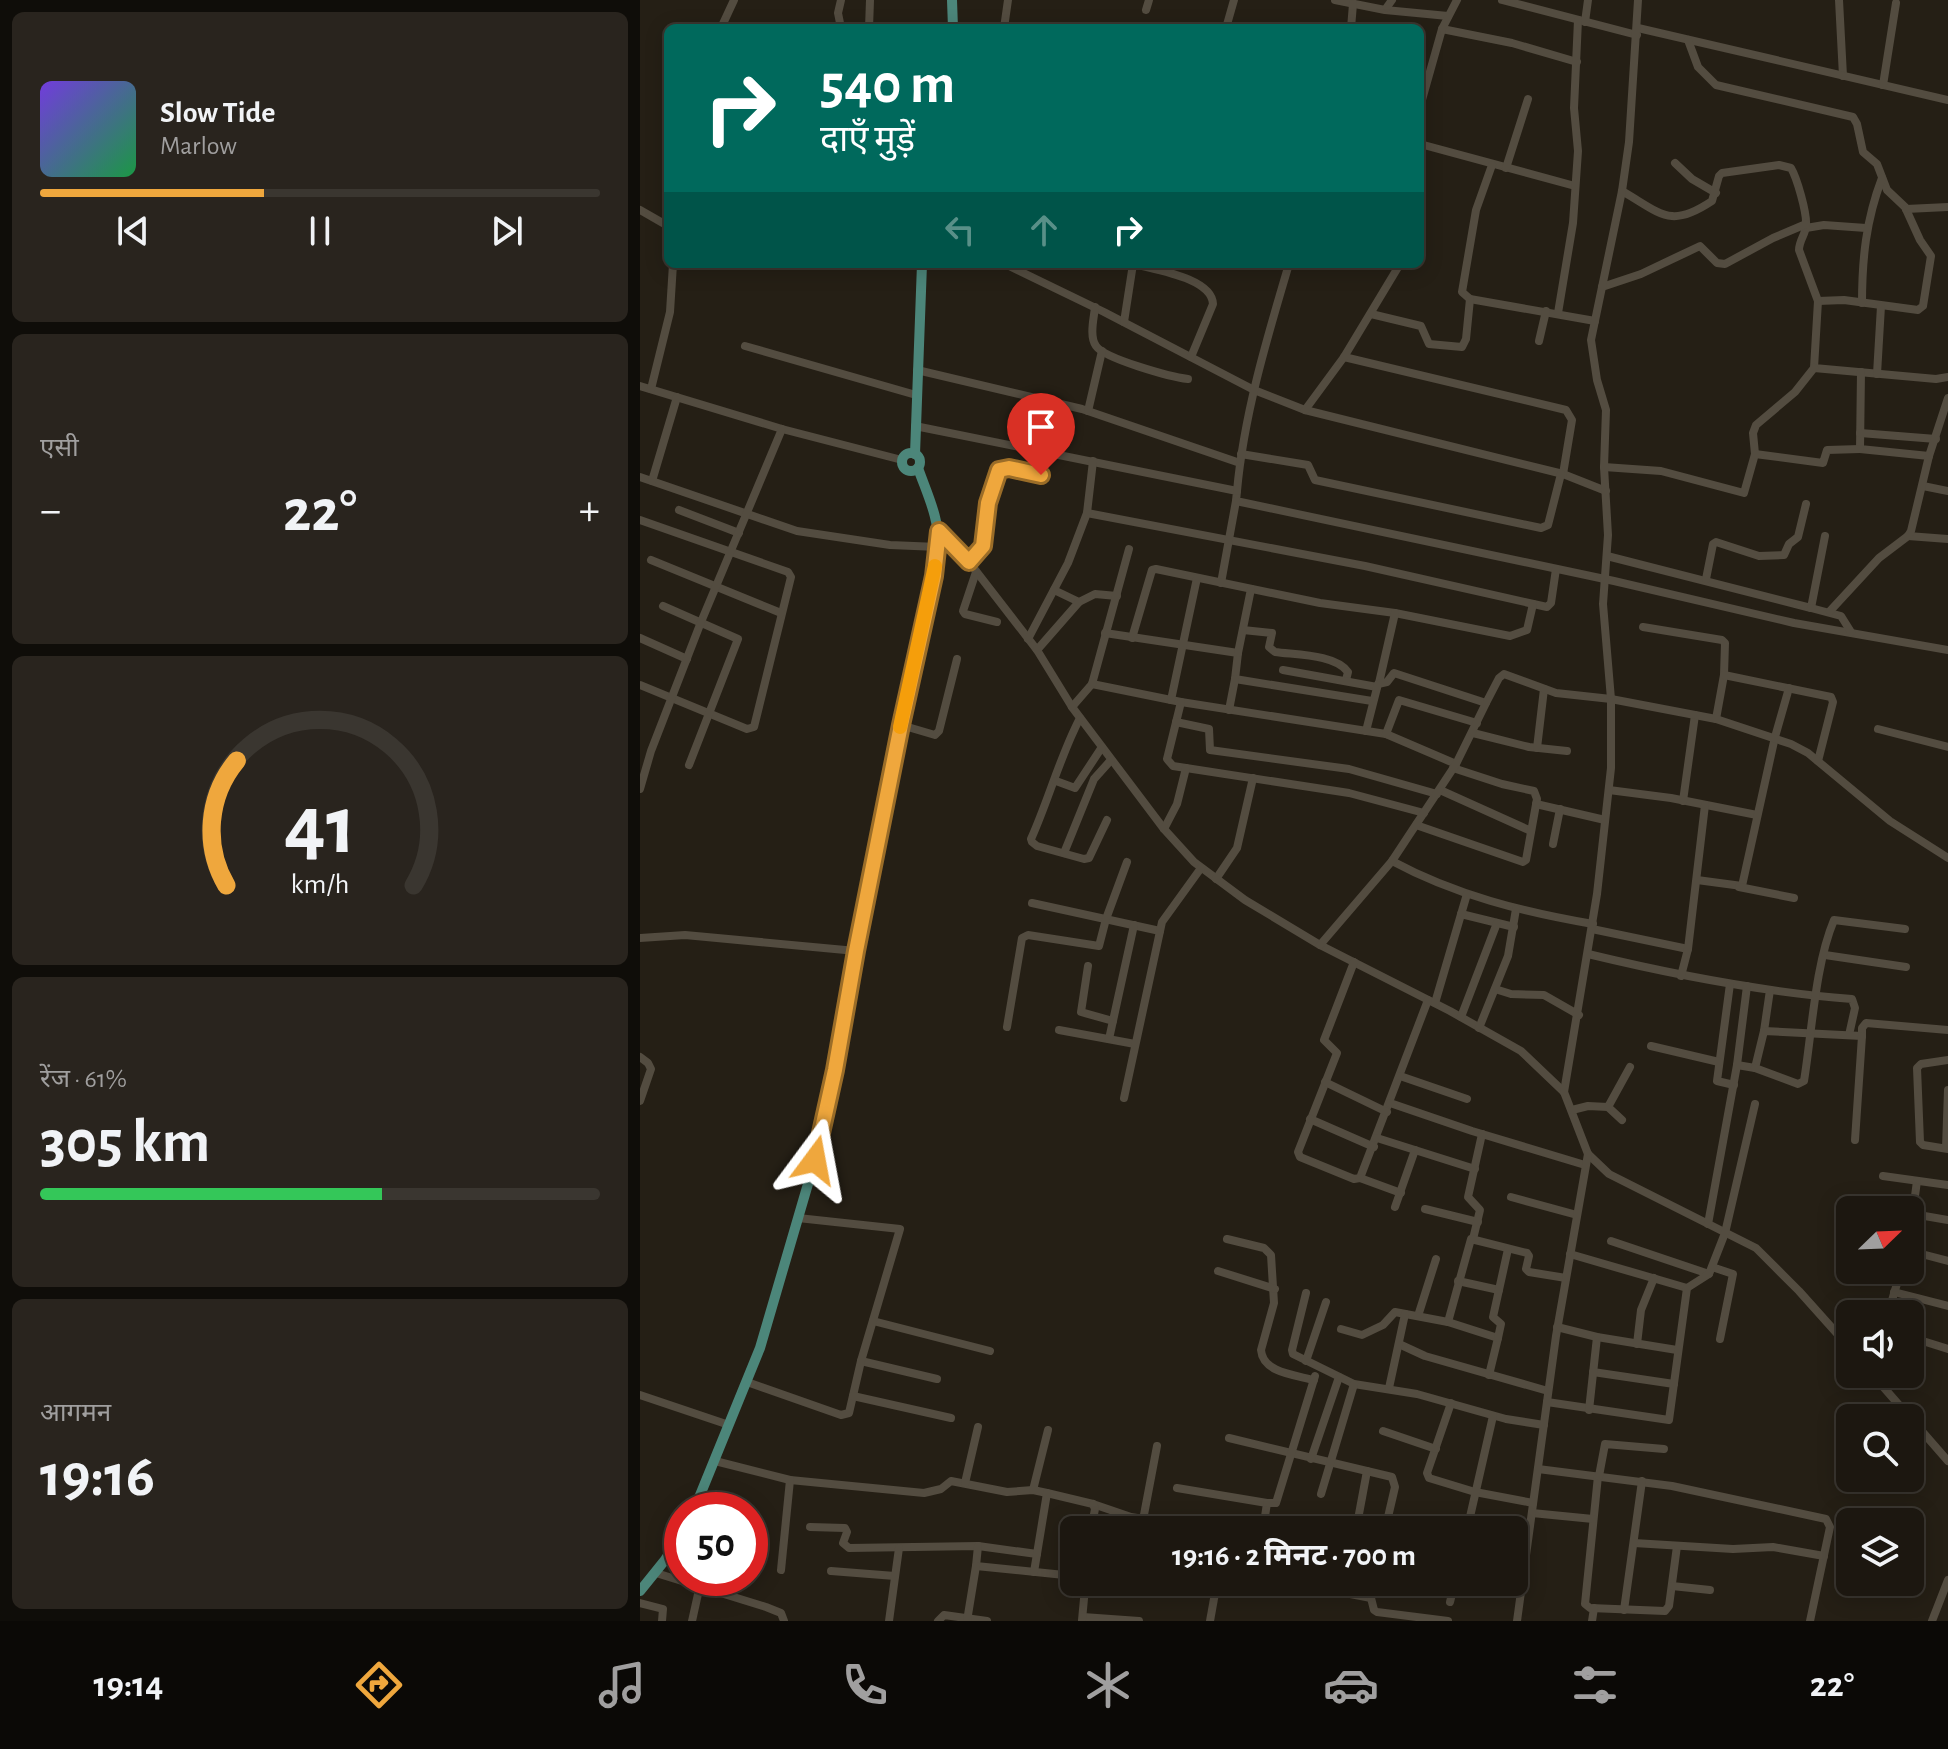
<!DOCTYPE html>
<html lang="hi">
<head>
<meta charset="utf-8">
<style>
	:root { --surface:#1c1710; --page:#29241e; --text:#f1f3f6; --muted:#a09f9f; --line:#3a3630; --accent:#efa73d }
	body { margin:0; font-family:"Alegreya Sans","Noto Sans Devanagari",sans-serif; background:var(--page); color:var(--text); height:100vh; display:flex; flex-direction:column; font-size:30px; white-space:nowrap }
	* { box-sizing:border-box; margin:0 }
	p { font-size:26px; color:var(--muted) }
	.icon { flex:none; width:44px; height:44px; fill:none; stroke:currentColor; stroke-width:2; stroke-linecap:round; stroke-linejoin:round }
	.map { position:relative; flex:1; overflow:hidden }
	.side { display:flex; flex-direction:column; gap:12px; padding:12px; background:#0f0d09; width:640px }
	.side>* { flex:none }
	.top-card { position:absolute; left:24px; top:24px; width:760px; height:244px; border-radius:12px; box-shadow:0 4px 20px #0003,0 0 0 2px var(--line); background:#00695c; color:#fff; overflow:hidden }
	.needle { width:52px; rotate:67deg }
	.controls { position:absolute; left:1196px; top:1196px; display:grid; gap:16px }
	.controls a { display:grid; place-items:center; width:88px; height:88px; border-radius:12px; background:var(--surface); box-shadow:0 4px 20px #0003,0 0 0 2px var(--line); font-size:40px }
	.speed { position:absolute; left:24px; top:1492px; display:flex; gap:16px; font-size:40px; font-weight:700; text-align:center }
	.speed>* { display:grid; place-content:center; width:104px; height:104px; border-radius:50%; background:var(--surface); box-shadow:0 4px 20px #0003,0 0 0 2px var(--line); line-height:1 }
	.speed .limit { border:12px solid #d22; background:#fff; color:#111 }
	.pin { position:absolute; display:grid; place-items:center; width:68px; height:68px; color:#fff; margin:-82px -34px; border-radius:50% 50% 50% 0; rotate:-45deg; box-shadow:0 0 8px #0007 }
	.pin .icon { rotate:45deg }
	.me { position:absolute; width:88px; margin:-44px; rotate:13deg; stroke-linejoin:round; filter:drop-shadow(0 0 6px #0008) }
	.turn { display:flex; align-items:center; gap:28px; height:168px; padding:0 24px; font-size:36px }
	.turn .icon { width:104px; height:104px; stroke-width:2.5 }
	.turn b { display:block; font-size:56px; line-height:68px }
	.lanes { display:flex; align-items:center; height:76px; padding:0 24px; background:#0003; justify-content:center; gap:40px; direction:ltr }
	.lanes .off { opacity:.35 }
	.big { font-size:60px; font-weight:700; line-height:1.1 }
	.side .card { flex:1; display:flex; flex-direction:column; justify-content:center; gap:12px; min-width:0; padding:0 28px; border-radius:12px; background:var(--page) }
	.side .dial { align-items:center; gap:0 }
	.dial svg { height:208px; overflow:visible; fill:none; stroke:var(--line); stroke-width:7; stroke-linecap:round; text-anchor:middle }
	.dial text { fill:var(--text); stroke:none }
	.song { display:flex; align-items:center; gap:24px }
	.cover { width:96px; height:96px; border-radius:12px; background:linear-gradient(135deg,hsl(260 70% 55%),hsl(140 70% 35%)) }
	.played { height:8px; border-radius:4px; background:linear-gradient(90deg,var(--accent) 40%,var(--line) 40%) }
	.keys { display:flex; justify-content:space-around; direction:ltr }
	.heat { display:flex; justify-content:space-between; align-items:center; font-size:44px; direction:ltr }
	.charge { height:12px; border-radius:6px; background:linear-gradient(90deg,#34c759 61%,var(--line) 0) }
	.trip { position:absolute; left:420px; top:1516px; width:468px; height:80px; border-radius:12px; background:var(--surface); box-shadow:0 4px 20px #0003,0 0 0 2px var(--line); font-weight:700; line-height:80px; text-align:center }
	.dock { display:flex; height:128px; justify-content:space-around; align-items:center; background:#0b0906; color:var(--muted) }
	.dock .icon { width:56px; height:56px }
	.dock .selected { color:var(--accent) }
	.dock b { font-size:36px; color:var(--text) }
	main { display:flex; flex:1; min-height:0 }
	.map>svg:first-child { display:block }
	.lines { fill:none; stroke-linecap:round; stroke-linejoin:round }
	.minor { stroke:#534c40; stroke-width:8 }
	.major { stroke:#4c867a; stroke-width:10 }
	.route-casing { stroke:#9b6d28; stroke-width:20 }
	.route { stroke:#efa73d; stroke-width:14 }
	.slow { stroke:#f59e0b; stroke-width:14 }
</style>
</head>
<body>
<main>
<section class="side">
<div class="card">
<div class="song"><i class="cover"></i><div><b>Slow Tide</b><p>Marlow</p></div></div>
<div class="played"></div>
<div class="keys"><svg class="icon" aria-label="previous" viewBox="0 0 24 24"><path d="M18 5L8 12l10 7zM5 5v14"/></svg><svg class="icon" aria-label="pause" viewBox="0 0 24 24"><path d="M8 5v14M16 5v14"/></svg><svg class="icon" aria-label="next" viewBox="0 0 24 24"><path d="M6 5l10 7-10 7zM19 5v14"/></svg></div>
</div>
<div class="card"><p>एसी</p>
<div class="heat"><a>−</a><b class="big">22°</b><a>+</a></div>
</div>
<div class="card dial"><svg viewBox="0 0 100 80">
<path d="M14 69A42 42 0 1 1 86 69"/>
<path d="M14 69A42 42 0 0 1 18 21" stroke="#efa73d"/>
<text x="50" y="56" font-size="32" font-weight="700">41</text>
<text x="50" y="72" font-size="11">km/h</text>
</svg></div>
<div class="card"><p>रेंज · 61%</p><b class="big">305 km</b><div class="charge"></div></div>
<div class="card"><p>आगमन</p><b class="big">19:16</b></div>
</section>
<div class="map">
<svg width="1308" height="1621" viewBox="0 0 1308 1621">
	<rect width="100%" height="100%" fill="#251f15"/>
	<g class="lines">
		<!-- minor -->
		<g class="minor">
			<path d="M201 0 198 13 201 28"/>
			<path d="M695 0 745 10 808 16"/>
			<path d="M862 0 997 35"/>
			<path d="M1199 0 1203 76"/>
			<path d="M747 7 752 0"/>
			<path d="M506 10 509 0"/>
			<path d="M945 22 948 0"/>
			<path d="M81 28 94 0"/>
			<path d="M229 28 230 0"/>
			<path d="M364 28 368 0"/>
			<path d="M586 28 594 0"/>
			<path d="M711 28 713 4"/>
			<path d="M998 28 1308 100"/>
			<path d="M802 29 872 43 937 62"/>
			<path d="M1048 40 1058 67 1076 85 1213 117 1217 124 1223 152 1237 164 1247 190 1265 207 1280 240 1291 256 1283 306 1278 310 1204 300 1178 301"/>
			<path d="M1243 85 1256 3"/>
			<path d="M780 107 802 29 817 0"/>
			<path d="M780 144 935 186"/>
			<path d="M1035 163 1052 179 1076 193"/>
			<path d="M852 165 836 210 822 292 830 299 955 321"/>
			<path d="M866 168 888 99"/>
			<path d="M982 191C1022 214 1030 229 1072 201L1079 176 1082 173 1139 165 1151 168C1157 178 1167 213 1166 225 1166 234 1159 240 1159 250L1178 301 1174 368 1296 379 1308 377"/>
			<path d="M1266 209 1308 207"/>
			<path d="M0 210 28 226"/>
			<path d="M1166 228 1184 225 1226 228"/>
			<path d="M365 264 464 312 614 390 665 410 923 474 966 491"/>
			<path d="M494 264C516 270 572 278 573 304L551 357"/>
			<path d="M962 287 1001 274 1060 246 1077 263 1085 264 1133 238 1166 224"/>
			<path d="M1222 303C1222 259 1226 220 1242 178"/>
			<path d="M455 307C454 318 449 336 456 346 465 359 531 377 548 379"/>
			<path d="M918 313 933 223 938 151 934 108 938 20"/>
			<path d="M731 314 781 326 789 344 822 347 826 339 830 299"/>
			<path d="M484 322 493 264"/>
			<path d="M899 341 906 311"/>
			<path d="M105 346 276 395"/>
			<path d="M704 357 926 410 932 420 923 474"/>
			<path d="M277 370 442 409 600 463"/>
			<path d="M1221 372 1220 449 1289 456"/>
			<path d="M1237 374 1241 306"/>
			<path d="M0 386 142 429 262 460"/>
			<path d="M11 389 30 312 33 264"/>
			<path d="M665 410 704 357 760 264"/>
			<path d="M448 411 462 351"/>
			<path d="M275 426 597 491 596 501 974 581 1154 623 1308 650"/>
			<path d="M1220 433 1296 439"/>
			<path d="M601 454 668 465 675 480 901 528 908 525 921 474"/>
			<path d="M1115 454 1113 433 1116 425 1155 392 1174 368"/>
			<path d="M964 467 1021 471 1104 493 1115 454 1183 463 1187 450 1220 449"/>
			<path d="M0 477 157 531 250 545 298 547"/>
			<path d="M12 481 37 397"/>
			<path d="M1283 486 1308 491"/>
			<path d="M597 491C604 414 627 338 649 264"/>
			<path d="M39 510 99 533"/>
			<path d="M447 513 725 566 907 607 911 603 916 569"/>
			<path d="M0 520 148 572 151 577 114 727 107 729 0 685"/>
			<path d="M299 531 329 562 397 650 432 707 524 829 554 862 605 900 680 945 810 1011 881 1051 924 1092 948 1154 969 1174 1116 1248 1159 1291 1210 1348"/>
			<path d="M1268 536 1308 539"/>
			<path d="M967 556 1171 608 1185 536"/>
			<path d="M11 560 141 613"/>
			<path d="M329 562 343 546 348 503 359 470 369 468 402 475 409 452"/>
			<path d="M336 572 323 611 325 614 357 622"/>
			<path d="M1066 579 1073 544 1076 542 1119 556 1144 555 1149 544 1158 537 1166 504"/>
			<path d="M581 583 596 501"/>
			<path d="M414 590 439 602 455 594 477 596"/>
			<path d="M23 606 98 639 49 765"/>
			<path d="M1171 608 1201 616 1211 632"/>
			<path d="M1190 611 1239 558 1268 536 1271 531 1289 456 1308 398"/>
			<path d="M1003 627 1082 640 1085 643 1084 675 1076 719"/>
			<path d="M603 630 632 633 629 647 635 652C655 655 695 654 708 672L706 680"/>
			<path d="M465 633 598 653 595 679 732 701"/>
			<path d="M0 638 47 659"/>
			<path d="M492 638 512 570 516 569 680 603 755 613 870 636 887 630 893 604"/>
			<path d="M388 639 428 563 447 513 453 461"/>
			<path d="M397 650 439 602"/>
			<path d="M598 653 611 589"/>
			<path d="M643 670 737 687"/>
			<path d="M1084 675 1191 697 1193 702 1178 761"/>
			<path d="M739 683 755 613"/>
			<path d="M452 684 541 702 746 734 816 764"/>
			<path d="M531 700 557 578"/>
			<path d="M541 702 527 759 533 766 709 793 784 813"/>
			<path d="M432 707 452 684 489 549"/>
			<path d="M589 710 595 679"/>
			<path d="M440 718C420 756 409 799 391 839L392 842 397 846 444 859 449 858 467 820"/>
			<path d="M536 722 569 729 570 750 709 769 797 794"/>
			<path d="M261 725 295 735 299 731 317 659"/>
			<path d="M1238 729 1308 747"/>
			<path d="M726 731 738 684 747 682 754 673 846 703"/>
			<path d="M833 733 889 747 927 751"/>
			<path d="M746 734 759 700 837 723"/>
			<path d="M897 748 904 689"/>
			<path d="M416 781 435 788 462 747"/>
			<path d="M0 789 11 751 61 622 142 429"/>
			<path d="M800 790 891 831"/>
			<path d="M969 790 1031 798 1117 815"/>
			<path d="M1043 801 1055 715"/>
			<path d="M896 804 965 820"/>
			<path d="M776 825 883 862 886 860 897 799 894 791 862 784 813 768"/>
			<path d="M524 829 537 804 546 768"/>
			<path d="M913 844 920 809"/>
			<path d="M424 853 454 779 471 760"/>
			<path d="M752 861C815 895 883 912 953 924"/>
			<path d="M576 879 597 848 613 778"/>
			<path d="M1057 880 1102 886 1135 737 1149 688"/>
			<path d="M1099 887 1154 898"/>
			<path d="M392 903 520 931"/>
			<path d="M821 914 874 927"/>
			<path d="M952 929 1048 949"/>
			<path d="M0 938 45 935 216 951"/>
			<path d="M680 945 752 861 816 764 846 703 859 678 864 674 916 693 971 699 1076 719 1151 744 1168 753 1250 821 1308 858"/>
			<path d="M948 954C1035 975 1122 992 1212 999L1215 1008 1209 1035"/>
			<path d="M1185 955 1266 967"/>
			<path d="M714 962 684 1040 697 1053 658 1152 660 1157 714 1179 720 1178 788 1000"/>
			<path d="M448 966 441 1012 473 1021"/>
			<path d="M1041 976 1048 949 1065 805"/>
			<path d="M1090 984 1077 1081 1094 1085"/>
			<path d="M855 989 871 994 904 995 939 1015"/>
			<path d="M795 1003 827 894"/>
			<path d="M821 1017 857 923"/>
			<path d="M367 1027 382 938 388 935 459 946 466 919 487 862"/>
			<path d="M839 1028 868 956 876 909"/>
			<path d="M419 1030 495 1044"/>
			<path d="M1124 1031 1130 990"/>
			<path d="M469 1039 494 925"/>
			<path d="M1011 1046 1079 1062"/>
			<path d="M0 1057 8 1063 11 1069 0 1101"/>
			<path d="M1308 1060 1281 1064 1277 1068 1280 1142 1283 1145 1308 1149"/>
			<path d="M1097 1065 1115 1068 1124 1031 1222 1036V1028L1226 1023 1308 1030"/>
			<path d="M1115 1068 1158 1084 1164 1081C1172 1032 1175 965 1194 920L1265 929"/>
			<path d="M760 1076 827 1099"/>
			<path d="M685 1082 747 1112"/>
			<path d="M924 1092 957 894 971 768V699L963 604 968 535 964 467 966 410 957 380 951 340 982 191 989 142 998 0"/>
			<path d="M484 1098 522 922 561 868"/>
			<path d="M750 1103 832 1131 945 1165"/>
			<path d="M968 1107 982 1120"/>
			<path d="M932 1110 948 1106 968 1107 990 1067"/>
			<path d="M670 1119 734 1147"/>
			<path d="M737 1138 835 1169"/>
			<path d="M1215 1140 1222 1036"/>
			<path d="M1306 1148 1308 1090"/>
			<path d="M1243 1176 1308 1185"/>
			<path d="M720 1178 761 1193"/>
			<path d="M871 1197 937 1215"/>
			<path d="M755 1207 775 1150"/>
			<path d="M785 1209 838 1222"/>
			<path d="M1273 1214 1308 1220"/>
			<path d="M1068 1224 1097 1065 1107 986"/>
			<path d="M1270 1233 1277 1181"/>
			<path d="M587 1239 624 1248 631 1255 634 1303 621 1350C623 1373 655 1375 674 1380"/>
			<path d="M833 1239 840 1210 828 1197 842 1134"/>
			<path d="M971 1241 1069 1274"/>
			<path d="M1270 1251 1308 1261"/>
			<path d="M930 1254 1047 1288"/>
			<path d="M1072 1267 1093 1274 1080 1339"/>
			<path d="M578 1271 635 1289"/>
			<path d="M818 1281 859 1290"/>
			<path d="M1254 1292 1308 1306"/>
			<path d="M666 1293 652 1350 653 1354 714 1384 777 1394 866 1419 904 1425"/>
			<path d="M1248 1314 1261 1270"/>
			<path d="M778 1316 796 1259"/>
			<path d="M233 1321 350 1351"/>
			<path d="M808 1322 831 1239 887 1253 889 1256 886 1269 889 1272 926 1278"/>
			<path d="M917 1327 957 1337 1037 1350"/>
			<path d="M701 1329 722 1335 743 1325 755 1312 808 1322 858 1338 849 1375"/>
			<path d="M1270 1337 1308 1349"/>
			<path d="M858 1338 861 1324 853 1317 868 1249"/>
			<path d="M759 1344 785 1356 908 1391"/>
			<path d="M997 1344 1001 1310 1014 1278"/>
			<path d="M221 1361 297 1379"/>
			<path d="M666 1361 686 1302"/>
			<path d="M953 1372 1034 1384"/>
			<path d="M1232 1374 1308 1461"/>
			<path d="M107 1382 201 1415 209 1413 221 1361 260 1229 158 1218"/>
			<path d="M749 1388 765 1314"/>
			<path d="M0 1395 89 1425"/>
			<path d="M213 1396 311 1418"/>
			<path d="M907 1402 1029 1420 1047 1288 1069 1274 1085 1233 1115 1104"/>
			<path d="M811 1403 787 1473 789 1478 835 1492 893 1503"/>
			<path d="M949 1410 957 1337"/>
			<path d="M743 1431 796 1449"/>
			<path d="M589 1438 752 1477 755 1487 745 1530"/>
			<path d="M671 1459 699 1377"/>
			<path d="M75 1461 150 1480 284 1493 301 1489 311 1481 367 1492 393 1490 407 1493 453 1504 491 1517 573 1530"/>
			<path d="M898 1469 1032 1486 1186 1519 1190 1527 1170 1621"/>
			<path d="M958 1476 945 1604 950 1608 1025 1611 1029 1606 1037 1546"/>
			<path d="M959 1476 965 1444 1024 1449"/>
			<path d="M325 1483 338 1427"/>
			<path d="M537 1488 627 1503 623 1530"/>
			<path d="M393 1490 408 1430"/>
			<path d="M681 1494 714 1384"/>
			<path d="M627 1503H636L675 1376"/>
			<path d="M892 1513 953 1519"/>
			<path d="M503 1520 517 1446"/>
			<path d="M170 1527 205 1528 207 1532 203 1543 209 1548 338 1546 397 1554"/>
			<path d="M451 1530 455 1509 453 1504"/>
			<path d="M716 1530 727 1471"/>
			<path d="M827 1530 853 1416"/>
			<path d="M994 1543 1093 1549 1133 1547 1184 1556"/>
			<path d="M338 1546 336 1566 434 1576"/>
			<path d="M141 1570 150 1480"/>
			<path d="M191 1571 255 1576"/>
			<path d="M394 1572 407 1493"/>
			<path d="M16 1573 126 1607 141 1613 144 1621"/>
			<path d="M648 1582 731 1598"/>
			<path d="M734 1582 731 1598 734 1610 737 1612 808 1621"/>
			<path d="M1032 1586 1070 1590"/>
			<path d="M810 1602 815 1582"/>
			<path d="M0 1603 23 1609 22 1621"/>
			<path d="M984 1610 1002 1481"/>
			<path d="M443 1617 499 1621"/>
			<path d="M442 1620 445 1588 443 1582"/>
			<path d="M52 1621 60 1585"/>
			<path d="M249 1621 259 1548"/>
			<path d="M298 1621 304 1615 347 1621"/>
			<path d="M327 1621 336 1566"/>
			<path d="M570 1621 577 1582"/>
			<path d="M877 1621 916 1336 948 1154"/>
			<path d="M952 1621 954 1608"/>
			<path d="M1292 1621 1308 1580"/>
		</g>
		<!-- major -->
		<g class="major">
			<path d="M312 0 313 28"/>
			<circle cx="271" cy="462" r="9"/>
			<path d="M275 454 282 264"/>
			<path d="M54 1510 120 1348 175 1160 195 1070 261 725 298 547C300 519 287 494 278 468"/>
			<path d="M0 1591 25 1560 42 1533"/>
		</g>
	</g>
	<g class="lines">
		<!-- route casing -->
		<g class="route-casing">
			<path id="route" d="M175 1160 195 1070 216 951 261 725 294 576 299 531 329 562 343 546 348 503 359 470 369 468 401 475"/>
		</g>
		<!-- route -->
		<use href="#route" class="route"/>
		<!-- slow -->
		<path class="slow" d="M260 727 295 566"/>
	</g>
</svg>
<div class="controls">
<a><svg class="needle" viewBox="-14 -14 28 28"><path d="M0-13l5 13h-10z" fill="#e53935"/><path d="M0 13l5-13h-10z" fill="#a09f9f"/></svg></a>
<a><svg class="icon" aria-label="sound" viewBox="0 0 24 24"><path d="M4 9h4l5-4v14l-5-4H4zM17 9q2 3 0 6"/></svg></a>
<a><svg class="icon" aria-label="search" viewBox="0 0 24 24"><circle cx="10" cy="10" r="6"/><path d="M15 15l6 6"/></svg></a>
<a><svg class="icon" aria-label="layers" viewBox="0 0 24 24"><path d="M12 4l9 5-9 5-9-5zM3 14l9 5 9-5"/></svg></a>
</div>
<div class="speed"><div class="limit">50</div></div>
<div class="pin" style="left:401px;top:475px;background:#d93025"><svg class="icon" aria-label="arrive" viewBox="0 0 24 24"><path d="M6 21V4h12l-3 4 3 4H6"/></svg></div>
<svg class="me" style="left:175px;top:1160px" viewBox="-20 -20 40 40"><path d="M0-17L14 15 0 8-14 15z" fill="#efa73d" stroke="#fff" stroke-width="4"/></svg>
<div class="trip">19:16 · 2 मिनट · 700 m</div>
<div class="top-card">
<div class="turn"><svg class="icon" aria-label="right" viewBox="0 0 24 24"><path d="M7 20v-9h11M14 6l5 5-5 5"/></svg><div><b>540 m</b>दाएँ मुड़ें</div></div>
<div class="lanes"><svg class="icon off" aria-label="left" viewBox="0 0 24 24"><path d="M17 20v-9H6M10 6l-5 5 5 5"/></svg><svg class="icon off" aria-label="ahead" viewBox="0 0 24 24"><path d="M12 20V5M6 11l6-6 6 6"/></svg><svg class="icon" aria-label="right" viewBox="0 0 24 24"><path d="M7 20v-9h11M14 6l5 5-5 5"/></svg></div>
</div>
</div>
</main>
<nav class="dock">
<b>19:14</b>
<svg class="icon selected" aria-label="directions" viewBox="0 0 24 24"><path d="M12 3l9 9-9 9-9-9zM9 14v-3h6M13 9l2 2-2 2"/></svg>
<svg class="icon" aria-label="music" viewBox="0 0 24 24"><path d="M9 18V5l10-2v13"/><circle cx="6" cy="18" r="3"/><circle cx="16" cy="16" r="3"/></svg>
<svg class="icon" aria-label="phone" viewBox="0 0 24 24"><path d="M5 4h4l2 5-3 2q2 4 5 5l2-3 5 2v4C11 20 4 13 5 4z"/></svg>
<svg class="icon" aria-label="climate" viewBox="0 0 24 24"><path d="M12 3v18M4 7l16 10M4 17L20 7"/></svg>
<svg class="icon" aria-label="car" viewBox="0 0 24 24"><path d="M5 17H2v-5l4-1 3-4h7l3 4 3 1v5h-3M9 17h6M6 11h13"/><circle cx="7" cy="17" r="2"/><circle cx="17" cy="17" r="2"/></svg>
<svg class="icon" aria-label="filters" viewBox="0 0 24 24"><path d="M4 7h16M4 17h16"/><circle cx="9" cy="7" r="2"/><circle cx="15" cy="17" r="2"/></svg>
<b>22°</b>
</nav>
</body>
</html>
